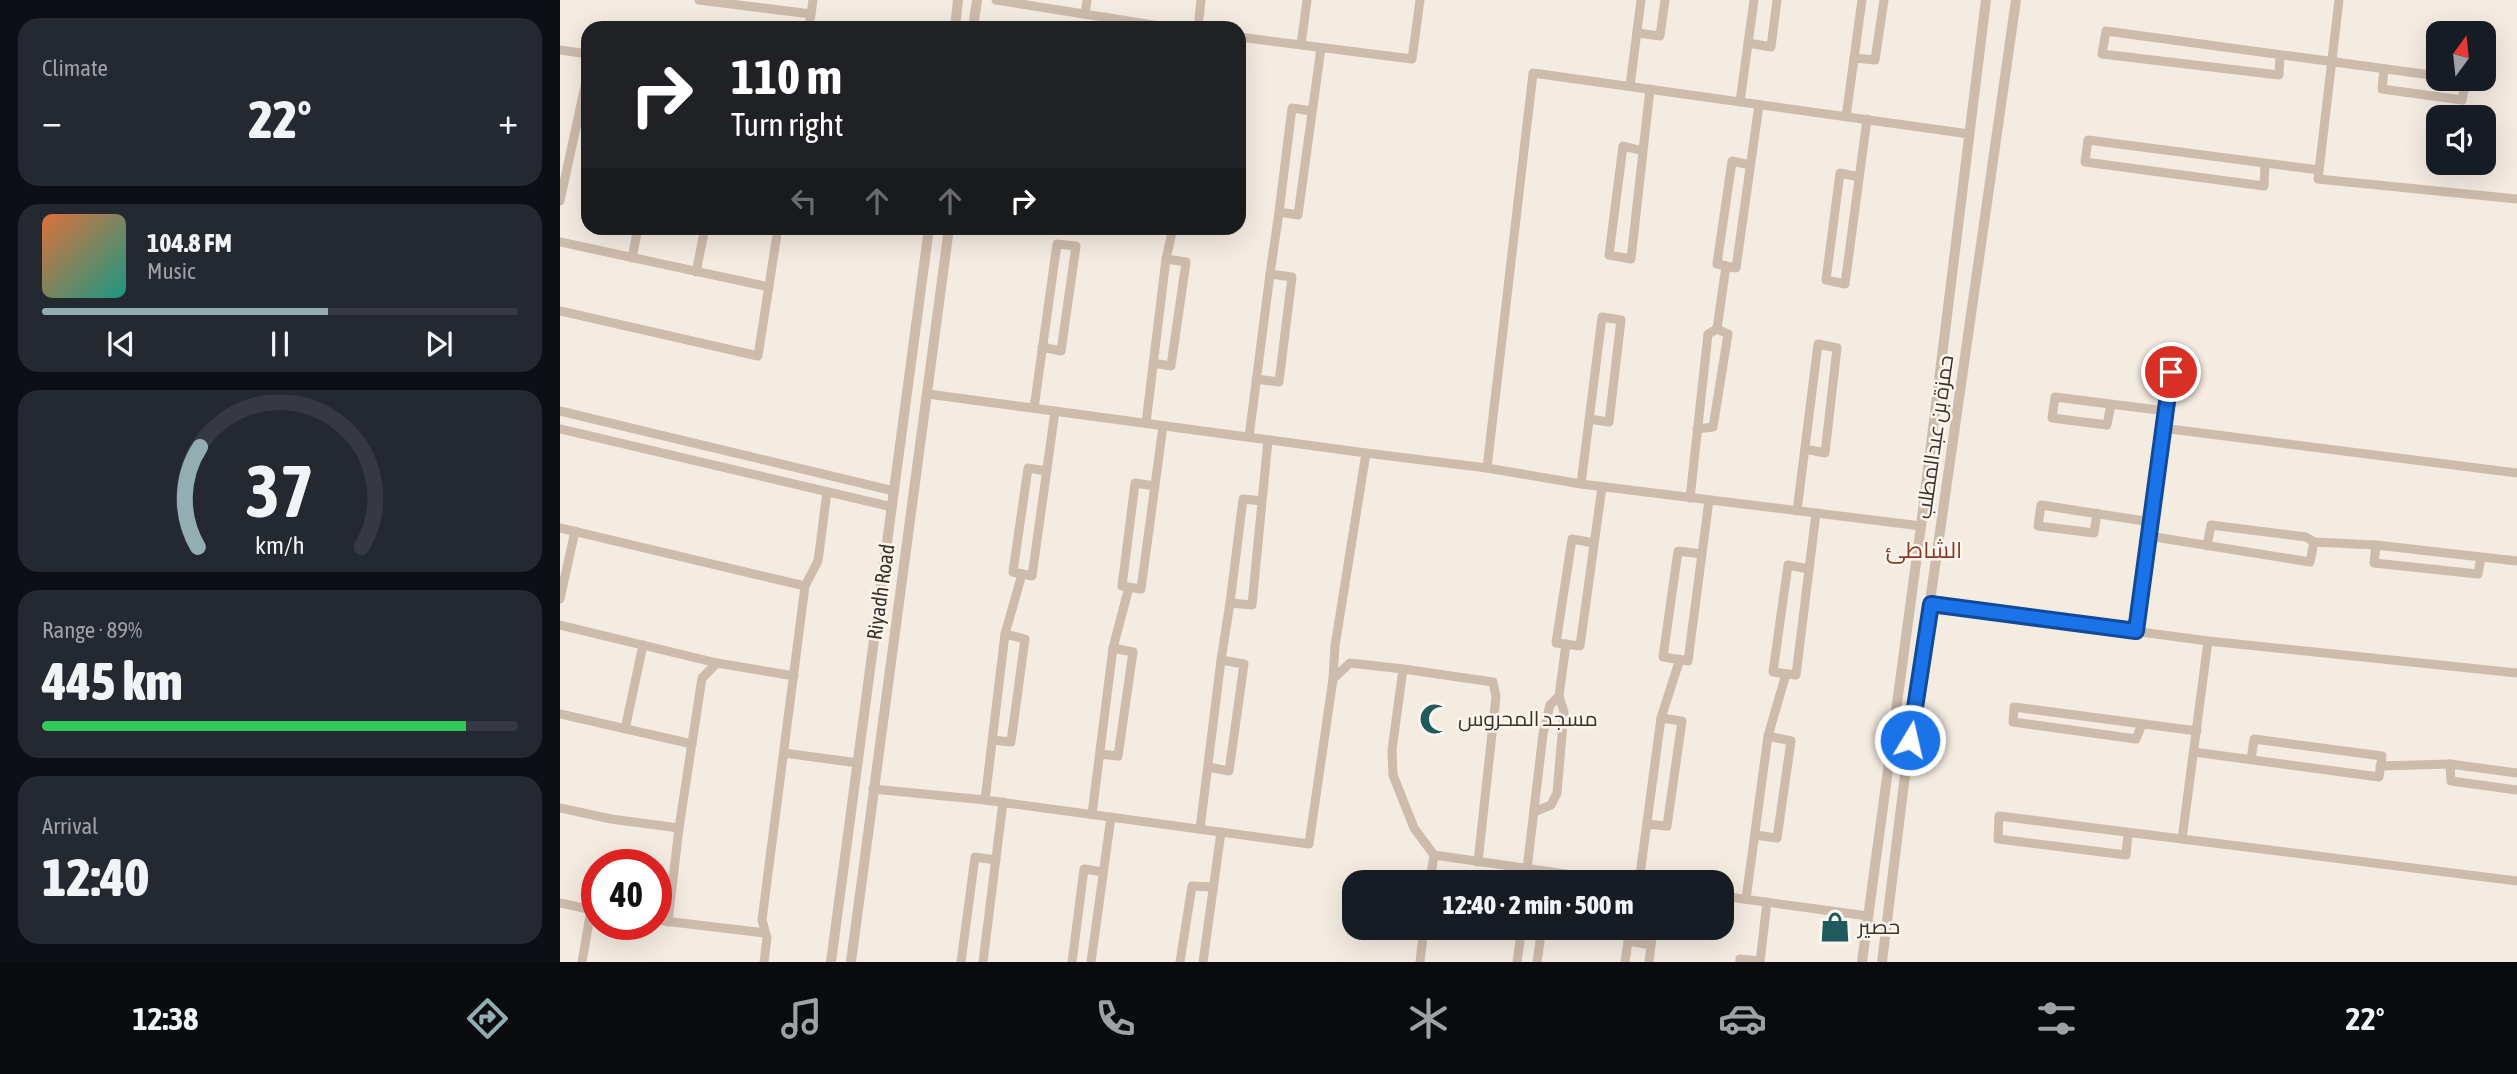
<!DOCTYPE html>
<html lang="en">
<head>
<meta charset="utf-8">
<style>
	:root { --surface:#171b24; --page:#242831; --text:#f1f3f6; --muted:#9ea1a6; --line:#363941; --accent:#92aeb2 }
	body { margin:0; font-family:"Asap Condensed",Cairo,sans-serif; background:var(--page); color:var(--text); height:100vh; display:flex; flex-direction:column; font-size:26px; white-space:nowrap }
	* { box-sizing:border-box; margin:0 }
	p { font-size:23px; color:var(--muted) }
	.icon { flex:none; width:38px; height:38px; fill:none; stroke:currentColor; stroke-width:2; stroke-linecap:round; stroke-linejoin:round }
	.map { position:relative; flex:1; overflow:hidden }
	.details { display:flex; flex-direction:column; gap:18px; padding:18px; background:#0d0f14; width:560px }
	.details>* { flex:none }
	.hud { position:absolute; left:21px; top:21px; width:665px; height:214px; border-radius:21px; box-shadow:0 7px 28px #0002; background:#202124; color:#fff; overflow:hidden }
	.needle { width:46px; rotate:15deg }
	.fabs { position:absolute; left:1866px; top:21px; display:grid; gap:14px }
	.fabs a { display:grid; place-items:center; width:70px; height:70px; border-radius:14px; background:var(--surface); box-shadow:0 7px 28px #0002; font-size:35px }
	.speed { position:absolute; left:21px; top:849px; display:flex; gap:14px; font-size:35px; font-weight:700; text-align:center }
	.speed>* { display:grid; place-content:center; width:91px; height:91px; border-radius:50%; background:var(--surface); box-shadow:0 7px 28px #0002; line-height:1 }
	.speed .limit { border:10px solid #d22; background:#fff; color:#111 }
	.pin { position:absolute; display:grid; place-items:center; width:60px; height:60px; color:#fff; margin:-30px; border:4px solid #fff; border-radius:50%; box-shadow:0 2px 7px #0007 }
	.me { position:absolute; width:77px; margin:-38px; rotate:9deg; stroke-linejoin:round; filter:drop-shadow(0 0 5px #0008) }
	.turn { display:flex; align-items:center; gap:24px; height:147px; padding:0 35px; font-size:32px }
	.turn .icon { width:91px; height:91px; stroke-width:2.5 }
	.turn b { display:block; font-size:49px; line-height:60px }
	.lanes { display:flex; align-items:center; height:66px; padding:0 35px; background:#0003; justify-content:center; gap:35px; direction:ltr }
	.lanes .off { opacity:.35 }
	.big { font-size:52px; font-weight:800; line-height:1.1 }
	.details .tile { flex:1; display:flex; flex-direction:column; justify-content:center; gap:10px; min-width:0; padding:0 24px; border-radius:21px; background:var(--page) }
	.details .dial { align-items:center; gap:0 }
	.dial svg { height:182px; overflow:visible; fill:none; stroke:var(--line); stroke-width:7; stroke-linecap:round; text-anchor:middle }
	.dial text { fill:var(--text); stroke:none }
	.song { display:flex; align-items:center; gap:21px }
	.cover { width:84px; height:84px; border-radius:10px; background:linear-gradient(135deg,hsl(20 70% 55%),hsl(170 70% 35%)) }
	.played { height:7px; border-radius:4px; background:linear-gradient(90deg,var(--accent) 60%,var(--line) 60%) }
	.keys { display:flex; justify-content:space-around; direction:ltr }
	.heat { display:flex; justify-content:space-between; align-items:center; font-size:38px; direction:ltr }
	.charge { height:10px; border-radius:5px; background:linear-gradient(90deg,#34c759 89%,var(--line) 0) }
	.trip { position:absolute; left:782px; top:870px; width:392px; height:70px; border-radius:21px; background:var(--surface); box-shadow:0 7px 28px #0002; font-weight:800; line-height:70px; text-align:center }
	.tabs { display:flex; height:112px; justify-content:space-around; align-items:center; background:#090b0e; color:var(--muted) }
	.tabs .icon { width:49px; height:49px }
	.tabs .current { color:var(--accent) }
	.tabs b { font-size:32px; color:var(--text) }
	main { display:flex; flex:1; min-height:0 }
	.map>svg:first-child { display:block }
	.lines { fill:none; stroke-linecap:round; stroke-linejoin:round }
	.minor { stroke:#cdbbac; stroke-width:9 }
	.tertiary { stroke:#cdbbac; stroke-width:10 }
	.route-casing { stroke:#114b97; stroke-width:18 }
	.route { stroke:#1a73e8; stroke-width:12 }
	.labels { text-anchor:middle; stroke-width:5; stroke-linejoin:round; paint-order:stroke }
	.street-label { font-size:21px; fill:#3b302b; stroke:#fbf5ee }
	.poi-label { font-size:21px; fill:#3b302b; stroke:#fbf5ee; text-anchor:start }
	.neighbourhood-label { font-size:23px; fill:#8c3b22; stroke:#fbf5ee }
</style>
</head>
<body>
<main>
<section class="details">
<div class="tile"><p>Climate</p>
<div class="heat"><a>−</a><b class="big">22°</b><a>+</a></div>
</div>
<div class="tile">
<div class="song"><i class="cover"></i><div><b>104.8 FM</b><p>Music</p></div></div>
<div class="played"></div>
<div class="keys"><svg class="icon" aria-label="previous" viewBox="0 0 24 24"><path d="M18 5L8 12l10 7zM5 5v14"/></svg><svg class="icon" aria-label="pause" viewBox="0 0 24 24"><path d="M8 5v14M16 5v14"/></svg><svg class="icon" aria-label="next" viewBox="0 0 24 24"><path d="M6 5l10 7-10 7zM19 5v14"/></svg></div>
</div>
<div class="tile dial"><svg viewBox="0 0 100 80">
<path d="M14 69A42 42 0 1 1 86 69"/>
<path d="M14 69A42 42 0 0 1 15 25" stroke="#92aeb2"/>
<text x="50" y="56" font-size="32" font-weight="700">37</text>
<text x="50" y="72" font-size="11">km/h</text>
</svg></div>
<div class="tile"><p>Range · 89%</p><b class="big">445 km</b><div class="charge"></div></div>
<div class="tile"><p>Arrival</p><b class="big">12:40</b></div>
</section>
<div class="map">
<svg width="1957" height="962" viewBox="0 0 1957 962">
	<rect width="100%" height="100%" fill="#f4ebe1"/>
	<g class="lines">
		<!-- minor -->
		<g class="minor">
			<path d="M139 0 251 14"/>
			<path d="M436 0 612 28"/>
			<path d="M1779 0 1758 179 1957 199"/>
			<path d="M525 14 527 0"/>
			<path d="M249 28 253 0"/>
			<path d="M543 28 545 17"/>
			<path d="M638 28 641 0"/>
			<path d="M1077 33 1100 36 1105 0"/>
			<path d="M679 37 852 59 860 0"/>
			<path d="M1188 43 1211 47 1217 0"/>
			<path d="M741 45 747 0"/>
			<path d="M0 50 28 54"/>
			<path d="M1720 55 1719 75 1542 54 1546 31 1878 76"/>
			<path d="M1294 58 1315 60 1324 0"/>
			<path d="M1824 69 1822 89 1902 100 1906 80 1895 79"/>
			<path d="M1070 86 1081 0"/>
			<path d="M1180 102 1194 0"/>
			<path d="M752 111 732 108 719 212 738 215 761 48"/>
			<path d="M1286 117 1302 0"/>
			<path d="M1083 151 1063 146 1049 255 1071 259 1090 89"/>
			<path d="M1705 163 1704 186 1525 162 1528 140 1759 170"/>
			<path d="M1190 165 1172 161 1157 264 1176 268 1199 105"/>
			<path d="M1299 177 1280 173 1266 280 1285 284 1307 119"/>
			<path d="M0 201 28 72"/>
			<path d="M0 242 209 287"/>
			<path d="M72 258 78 228"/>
			<path d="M606 259 613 228"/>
			<path d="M136 272 145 228"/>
			<path d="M710 274 719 212"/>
			<path d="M0 311 198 356 218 228"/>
			<path d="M1157 329 1166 266"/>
			<path d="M1551 404 1547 425 1492 418 1495 397 1606 411"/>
			<path d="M474 408 497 244 516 246 501 351 482 347"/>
			<path d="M0 411 334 491"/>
			<path d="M586 423 606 259 626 262 611 366 593 363"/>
			<path d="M1602 428 1957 473"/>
			<path d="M0 429 332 507"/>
			<path d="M689 437 710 274 732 277 719 382 696 379"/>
			<path d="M806 453 927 468"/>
			<path d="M487 471 468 468 453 572 472 576 495 411"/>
			<path d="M1021 484 1042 317 1061 320 1049 422 1029 419"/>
			<path d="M595 486 575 483 562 586 581 589 603 426"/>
			<path d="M1130 498 1148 334 1157 329 1168 334 1153 427 1137 429"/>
			<path d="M702 501 683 499 670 603 692 605 708 440"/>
			<path d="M1237 511 1258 344 1277 348 1265 453 1245 449"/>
			<path d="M1537 513 1534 533 1478 526 1481 505 1591 522"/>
			<path d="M1361 526 1021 484 927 468 973 73 1409 134"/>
			<path d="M0 528 245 586"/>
			<path d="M1589 536 1750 562 1754 542 1746 537 1651 525 1647 546"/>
			<path d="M1754 542 1816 545"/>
			<path d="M1034 543 1012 539 996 643 1020 646 1042 487"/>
			<path d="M1142 554 1118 551 1103 657 1128 661 1149 500"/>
			<path d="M1921 557 1918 574 1814 563 1816 545 1957 561"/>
			<path d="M1249 569 1228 565 1213 672 1236 675 1256 513"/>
			<path d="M0 599 15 531"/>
			<path d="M1371 604 1648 641 1957 673"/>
			<path d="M0 625 157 663 234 676"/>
			<path d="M1576 631 1611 372"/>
			<path d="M445 634 462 574"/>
			<path d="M1648 641 1622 839 1957 881"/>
			<path d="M553 648 569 587"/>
			<path d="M661 660 670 603"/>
			<path d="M843 669 933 682 936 697 918 862"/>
			<path d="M773 679 790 663 843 669 832 750 833 775 854 828 874 855"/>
			<path d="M0 714 132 744"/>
			<path d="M1101 718 1120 659"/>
			<path d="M1582 724 1576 739 1453 722 1454 707 1637 731"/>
			<path d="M65 729 83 645"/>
			<path d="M1208 736 1226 674"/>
			<path d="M1634 752 1819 777 1822 756 1694 739 1691 760"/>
			<path d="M224 753 298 763"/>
			<path d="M1820 766 1890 764"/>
			<path d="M1957 773 1890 764 1891 781 1957 790"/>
			<path d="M313 789 425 800 749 844 773 679 775 646 806 453 368 394"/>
			<path d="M425 800 445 634 465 639 451 742 432 740"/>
			<path d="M0 808 51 819 119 828"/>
			<path d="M974 812 991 805 997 793 1004 712 999 696"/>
			<path d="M532 814 553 648 573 652 558 756 540 754"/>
			<path d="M640 829 661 660 684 664 669 771 648 767"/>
			<path d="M1568 833 1566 855 1438 839 1439 816 1622 839"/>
			<path d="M967 869 983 734 990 705 999 696 1006 644"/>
			<path d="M870 882 874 855 1062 882"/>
			<path d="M1079 882 1101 718 1122 721 1107 826 1087 824"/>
			<path d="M1162 896 1308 916"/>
			<path d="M1186 899 1208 736 1231 741 1217 838 1195 835"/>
			<path d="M0 903 37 911"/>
			<path d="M96 920 205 933"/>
			<path d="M108 922 119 828 142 678 157 663"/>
			<path d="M968 928 981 930"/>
			<path d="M22 962 31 910"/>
			<path d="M204 962 207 938 202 920 245 586 258 561 267 492"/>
			<path d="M401 962 415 857 436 860"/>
			<path d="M423 962 443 802"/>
			<path d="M512 962 524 869 543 872"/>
			<path d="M531 962 551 817"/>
			<path d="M620 962 632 886 653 887"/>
			<path d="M643 962 661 832"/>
			<path d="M860 962 864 928"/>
			<path d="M957 962 962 928"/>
			<path d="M977 962 982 928"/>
			<path d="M1065 962 1068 941 1091 945"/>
			<path d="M1089 962 1093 928"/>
			<path d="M1180 962V959L1200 961"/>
			<path d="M1200 962 1207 902"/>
		</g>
		<!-- tertiary -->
		<g class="tertiary">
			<path d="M395 28 398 0"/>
			<path d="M413 28 417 0"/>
			<path d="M271 962 369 228"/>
			<path d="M291 962 389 228"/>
			<path d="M1302 962 1361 526 1426 0"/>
			<path d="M1322 962 1344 783 1456 0"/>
		</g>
	</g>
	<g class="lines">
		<!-- route casing -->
		<g class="route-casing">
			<path id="route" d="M1350 740 1371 604 1576 631 1611 372"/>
		</g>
		<!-- route -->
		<use href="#route" class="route"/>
	</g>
	<!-- icons -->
	<defs>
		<g id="mosque-bare" transform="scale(2.415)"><path d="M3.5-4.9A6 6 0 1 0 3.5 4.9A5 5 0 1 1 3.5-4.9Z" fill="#1f5a5e" stroke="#fbf5ee" stroke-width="2.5" paint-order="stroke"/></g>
		<g id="shop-bare" transform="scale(2.415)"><path d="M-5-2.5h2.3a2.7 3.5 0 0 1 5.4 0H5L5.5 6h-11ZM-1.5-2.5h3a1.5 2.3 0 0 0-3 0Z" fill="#1f5a5e" stroke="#fbf5ee" stroke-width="2.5" paint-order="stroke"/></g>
	</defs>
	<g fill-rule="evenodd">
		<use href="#mosque-bare" x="875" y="719"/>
		<use href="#shop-bare" x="1275" y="927"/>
	</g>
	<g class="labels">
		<!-- street labels -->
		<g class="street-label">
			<text transform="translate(1375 437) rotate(-82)" y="7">حمزة بن عبدالمطلب</text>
			<text transform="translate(321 592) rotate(-82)" y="7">Riyadh Road</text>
		</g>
		<!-- poi labels -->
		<g class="poi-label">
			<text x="898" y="726">مسجد المحروس</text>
			<text x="1298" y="934">حصير</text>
		</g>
		<!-- neighbourhood labels -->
		<g class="neighbourhood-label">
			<text x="1364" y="558">الشاطئ</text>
		</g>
	</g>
</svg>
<div class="fabs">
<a><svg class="needle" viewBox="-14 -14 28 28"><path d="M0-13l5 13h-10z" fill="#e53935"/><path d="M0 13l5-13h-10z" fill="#9ea1a6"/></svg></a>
<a><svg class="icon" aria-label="sound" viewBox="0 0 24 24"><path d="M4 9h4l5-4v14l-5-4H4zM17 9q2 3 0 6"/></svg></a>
</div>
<div class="speed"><div class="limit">40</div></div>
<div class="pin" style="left:1611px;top:372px;background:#d93025"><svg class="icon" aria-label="arrive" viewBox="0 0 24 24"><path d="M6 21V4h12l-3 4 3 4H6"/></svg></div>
<svg class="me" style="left:1350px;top:740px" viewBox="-20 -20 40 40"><circle r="17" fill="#1a73e8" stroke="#fff" stroke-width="3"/><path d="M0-11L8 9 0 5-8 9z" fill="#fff"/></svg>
<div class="trip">12:40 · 2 min · 500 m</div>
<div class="hud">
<div class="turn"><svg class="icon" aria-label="right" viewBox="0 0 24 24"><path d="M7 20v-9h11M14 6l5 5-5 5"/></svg><div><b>110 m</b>Turn right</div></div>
<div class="lanes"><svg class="icon off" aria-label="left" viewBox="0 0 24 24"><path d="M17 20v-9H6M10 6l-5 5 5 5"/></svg><svg class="icon off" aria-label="ahead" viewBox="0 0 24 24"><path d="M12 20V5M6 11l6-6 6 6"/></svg><svg class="icon off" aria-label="ahead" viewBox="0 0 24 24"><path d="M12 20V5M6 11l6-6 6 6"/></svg><svg class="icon" aria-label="right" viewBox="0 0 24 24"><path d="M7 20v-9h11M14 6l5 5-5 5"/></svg></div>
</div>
</div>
</main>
<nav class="tabs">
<b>12:38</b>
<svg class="icon current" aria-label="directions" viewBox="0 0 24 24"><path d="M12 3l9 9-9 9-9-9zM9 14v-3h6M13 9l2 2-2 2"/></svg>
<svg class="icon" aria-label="music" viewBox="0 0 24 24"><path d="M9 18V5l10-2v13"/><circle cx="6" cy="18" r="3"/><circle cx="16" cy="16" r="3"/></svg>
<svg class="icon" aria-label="phone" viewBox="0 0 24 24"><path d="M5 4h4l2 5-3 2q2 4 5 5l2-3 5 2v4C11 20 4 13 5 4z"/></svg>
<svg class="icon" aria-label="climate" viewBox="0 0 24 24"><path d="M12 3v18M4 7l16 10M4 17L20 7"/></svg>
<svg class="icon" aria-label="car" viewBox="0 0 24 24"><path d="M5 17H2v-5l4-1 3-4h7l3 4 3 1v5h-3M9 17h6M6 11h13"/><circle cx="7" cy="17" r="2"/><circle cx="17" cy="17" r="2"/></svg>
<svg class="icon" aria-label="filters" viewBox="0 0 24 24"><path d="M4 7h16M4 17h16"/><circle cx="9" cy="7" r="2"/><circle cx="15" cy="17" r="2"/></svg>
<b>22°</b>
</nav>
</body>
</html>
